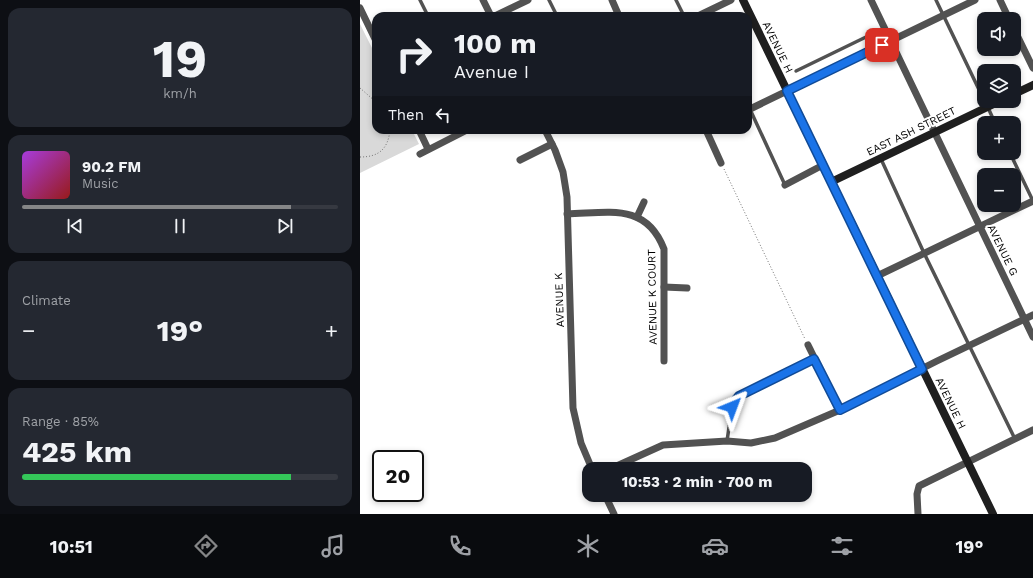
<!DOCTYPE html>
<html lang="en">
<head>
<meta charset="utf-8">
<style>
	:root { --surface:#171b24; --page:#242831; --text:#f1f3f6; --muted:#9ea1a6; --line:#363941; --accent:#858687 }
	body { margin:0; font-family:"Work Sans",sans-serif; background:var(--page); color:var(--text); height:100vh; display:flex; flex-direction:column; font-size:15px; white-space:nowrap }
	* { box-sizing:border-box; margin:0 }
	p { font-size:13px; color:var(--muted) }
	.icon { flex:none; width:22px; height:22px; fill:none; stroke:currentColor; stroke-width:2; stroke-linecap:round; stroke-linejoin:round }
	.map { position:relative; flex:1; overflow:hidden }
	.panel { display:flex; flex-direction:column; gap:8px; padding:8px; background:#0d0f14; width:360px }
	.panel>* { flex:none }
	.top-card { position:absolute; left:12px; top:12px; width:380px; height:122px; border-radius:12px; box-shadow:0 2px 6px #0003; background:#171b24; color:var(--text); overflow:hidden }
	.fabs { position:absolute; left:617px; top:12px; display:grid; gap:8px }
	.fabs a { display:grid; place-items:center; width:44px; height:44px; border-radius:8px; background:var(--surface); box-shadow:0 2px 6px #0003; font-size:20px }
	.speed { position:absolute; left:12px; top:450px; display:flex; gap:8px; font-size:20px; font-weight:700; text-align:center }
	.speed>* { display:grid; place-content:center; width:52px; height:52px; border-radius:50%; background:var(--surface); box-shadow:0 2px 6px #0003; line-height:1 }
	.speed .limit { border:2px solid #111; border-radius:6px; background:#fff; color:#111 }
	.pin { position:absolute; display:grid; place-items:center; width:34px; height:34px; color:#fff; margin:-17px; border-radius:8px; box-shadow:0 2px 6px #0006 }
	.me { position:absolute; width:44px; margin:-22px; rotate:44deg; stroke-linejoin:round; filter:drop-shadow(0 0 3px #0008) }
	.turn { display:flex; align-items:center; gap:14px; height:84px; padding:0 16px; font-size:18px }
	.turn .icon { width:52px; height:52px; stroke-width:2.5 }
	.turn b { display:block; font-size:28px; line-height:34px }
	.then { display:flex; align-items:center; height:38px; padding:0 16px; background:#0003; gap:8px; font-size:15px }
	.big { font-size:30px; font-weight:700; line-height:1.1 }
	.panel .card { flex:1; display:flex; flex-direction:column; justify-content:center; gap:6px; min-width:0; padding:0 14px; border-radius:12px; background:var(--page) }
	.panel .dial { align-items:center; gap:0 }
	.dial b { font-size:52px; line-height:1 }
	.song { display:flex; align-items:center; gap:12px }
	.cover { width:48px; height:48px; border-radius:6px; background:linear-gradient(135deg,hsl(280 70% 55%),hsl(0 70% 35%)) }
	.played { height:4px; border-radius:2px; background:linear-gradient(90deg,var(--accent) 85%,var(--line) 85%) }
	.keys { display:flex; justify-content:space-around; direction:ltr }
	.heat { display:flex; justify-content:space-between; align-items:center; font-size:22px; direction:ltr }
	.charge { height:6px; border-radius:3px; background:linear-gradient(90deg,#34c759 85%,var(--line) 0) }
	.trip { position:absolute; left:222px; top:462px; width:230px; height:40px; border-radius:12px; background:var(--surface); box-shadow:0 2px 6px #0003; font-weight:700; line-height:40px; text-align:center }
	.menu { display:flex; height:64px; justify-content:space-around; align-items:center; background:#090b0e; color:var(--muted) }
	.menu .icon { width:28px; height:28px }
	.menu .on { color:var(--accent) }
	.menu b { font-size:18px; color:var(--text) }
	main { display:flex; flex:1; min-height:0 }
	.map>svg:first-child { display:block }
	.green { fill:#d9d9d9 }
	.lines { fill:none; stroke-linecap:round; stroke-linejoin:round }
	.path { stroke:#747474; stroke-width:1; stroke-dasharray:1 2; stroke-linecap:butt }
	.lane { stroke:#525252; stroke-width:3.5 }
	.street { stroke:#525252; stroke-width:7 }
	.secondary { stroke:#1f1f1f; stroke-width:8 }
	.route-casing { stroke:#114b97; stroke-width:10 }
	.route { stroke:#1a73e8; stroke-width:7 }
	.labels { text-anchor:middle; stroke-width:4; stroke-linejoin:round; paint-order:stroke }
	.street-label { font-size:11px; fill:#000; stroke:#fff }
</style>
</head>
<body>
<main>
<section class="panel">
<div class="card dial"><b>19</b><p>km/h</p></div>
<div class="card">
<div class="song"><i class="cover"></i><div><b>90.2 FM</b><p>Music</p></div></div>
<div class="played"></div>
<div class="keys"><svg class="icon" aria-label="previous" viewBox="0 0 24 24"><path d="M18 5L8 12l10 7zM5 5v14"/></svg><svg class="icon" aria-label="pause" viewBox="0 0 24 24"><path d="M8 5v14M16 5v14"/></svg><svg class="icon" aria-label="next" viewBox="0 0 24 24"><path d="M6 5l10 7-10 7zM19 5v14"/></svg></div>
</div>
<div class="card"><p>Climate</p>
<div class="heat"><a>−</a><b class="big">19°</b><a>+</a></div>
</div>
<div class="card"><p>Range · 85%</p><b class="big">425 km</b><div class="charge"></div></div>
</section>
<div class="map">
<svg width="673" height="514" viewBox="0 0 673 514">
	<rect width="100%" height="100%" fill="#fff"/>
	<!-- green -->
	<path class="green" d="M0 24 16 56V130H52L59 144 0 173Z"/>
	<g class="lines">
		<!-- path -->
		<g class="path">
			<path d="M0 88 16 102"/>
			<path d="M0 157C19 157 28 149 30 130"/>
			<path d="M364 169 445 339"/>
		</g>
		<!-- lane -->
		<g class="lane">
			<path d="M60 0 68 16"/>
			<path d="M189 0 197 16"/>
			<path d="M316 0 324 16"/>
			<path d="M576 0 624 100"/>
			<path d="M436 71 506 37 513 50"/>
			<path d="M625 101 635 123"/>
			<path d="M388 105 425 185"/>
			<path d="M650 153 673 201"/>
			<path d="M521 159 564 253 655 439"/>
			<path d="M367 441 372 407 374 402 379 396 455 359"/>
		</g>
		<!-- street -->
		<g class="street">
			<path d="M123 0 131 16"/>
			<path d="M252 0 259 16"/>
			<path d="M511 0 673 337"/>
			<path d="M640 0 649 19"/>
			<path d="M0 8 16 41"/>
			<path d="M135 16 168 0"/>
			<path d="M338 16 371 0"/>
			<path d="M654 29 673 68"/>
			<path d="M388 110 615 0"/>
			<path d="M59 130 68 149"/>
			<path d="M185 130 195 150 203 172 207 197 213 408 221 443 232 469"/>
			<path d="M346 130 361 163"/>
			<path d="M60 154 107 130"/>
			<path d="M160 160 192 144"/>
			<path d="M425 185 463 165"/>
			<path d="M207 214C248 213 286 202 304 249V361"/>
			<path d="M277 217 284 202"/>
			<path d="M517 276 673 201"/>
			<path d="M304 287 327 288"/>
			<path d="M448 345 480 410"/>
			<path d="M250 469 303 445 367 441 391 443 415 438 480 410 577 361 673 315"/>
			<path d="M245 495 254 514"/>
			<path d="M558 514 557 494 559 486 673 430"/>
		</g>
		<!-- secondary -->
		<g class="secondary">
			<path d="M383 0 633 514"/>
			<path d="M654 94 673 85"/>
			<path d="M471 182 640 101"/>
		</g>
	</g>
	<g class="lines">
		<!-- route casing -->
		<g class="route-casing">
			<path id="route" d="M372 407 374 402 379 396 454 359 480 410 562 369 427 91 522 45"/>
		</g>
		<!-- route -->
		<use href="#route" class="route"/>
	</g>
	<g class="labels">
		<!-- street labels -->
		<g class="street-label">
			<text transform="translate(418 47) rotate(64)" y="4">AVENUE H</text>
			<text transform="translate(551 131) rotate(-26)" y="4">EAST ASH STREET</text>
			<text transform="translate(643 250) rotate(64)" y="4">AVENUE G</text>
			<text transform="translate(292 297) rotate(-91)" y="4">AVENUE K COURT</text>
			<text transform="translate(199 300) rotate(-92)" y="4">AVENUE K</text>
			<text transform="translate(591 403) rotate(64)" y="4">AVENUE H</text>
		</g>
	</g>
</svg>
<div class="fabs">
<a><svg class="icon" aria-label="sound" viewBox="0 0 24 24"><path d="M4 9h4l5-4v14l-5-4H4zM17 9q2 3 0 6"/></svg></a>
<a><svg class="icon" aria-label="layers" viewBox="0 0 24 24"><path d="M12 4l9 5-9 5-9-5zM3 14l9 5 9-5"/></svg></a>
<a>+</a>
<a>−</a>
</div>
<div class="speed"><div class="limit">20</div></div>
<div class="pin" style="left:522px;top:45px;background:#d93025"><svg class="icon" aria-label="arrive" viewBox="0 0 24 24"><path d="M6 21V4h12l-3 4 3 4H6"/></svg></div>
<svg class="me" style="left:372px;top:407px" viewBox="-20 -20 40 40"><path d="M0-17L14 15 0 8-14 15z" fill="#1a73e8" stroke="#fff" stroke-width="4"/></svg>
<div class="trip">10:53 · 2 min · 700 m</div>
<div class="top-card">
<div class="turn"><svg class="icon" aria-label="right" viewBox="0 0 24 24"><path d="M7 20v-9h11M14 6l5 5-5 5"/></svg><div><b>100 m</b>Avenue I</div></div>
<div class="then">Then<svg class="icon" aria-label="left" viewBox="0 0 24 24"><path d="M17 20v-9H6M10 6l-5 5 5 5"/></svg></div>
</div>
</div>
</main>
<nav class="menu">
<b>10:51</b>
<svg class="icon on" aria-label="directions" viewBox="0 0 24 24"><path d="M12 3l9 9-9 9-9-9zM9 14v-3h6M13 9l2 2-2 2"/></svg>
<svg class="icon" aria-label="music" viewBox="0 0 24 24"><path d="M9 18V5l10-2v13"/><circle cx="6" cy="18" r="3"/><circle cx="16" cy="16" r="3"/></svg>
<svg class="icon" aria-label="phone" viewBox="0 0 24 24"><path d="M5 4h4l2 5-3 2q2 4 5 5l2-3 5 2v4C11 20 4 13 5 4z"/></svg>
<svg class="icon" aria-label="climate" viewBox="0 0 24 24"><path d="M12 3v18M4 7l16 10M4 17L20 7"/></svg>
<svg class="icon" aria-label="car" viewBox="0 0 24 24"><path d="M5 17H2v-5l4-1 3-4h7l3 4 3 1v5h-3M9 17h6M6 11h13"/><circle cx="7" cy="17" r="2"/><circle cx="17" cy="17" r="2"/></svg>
<svg class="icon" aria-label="filters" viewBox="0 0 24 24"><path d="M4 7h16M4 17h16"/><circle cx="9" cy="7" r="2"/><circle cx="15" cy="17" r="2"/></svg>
<b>19°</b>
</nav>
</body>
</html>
